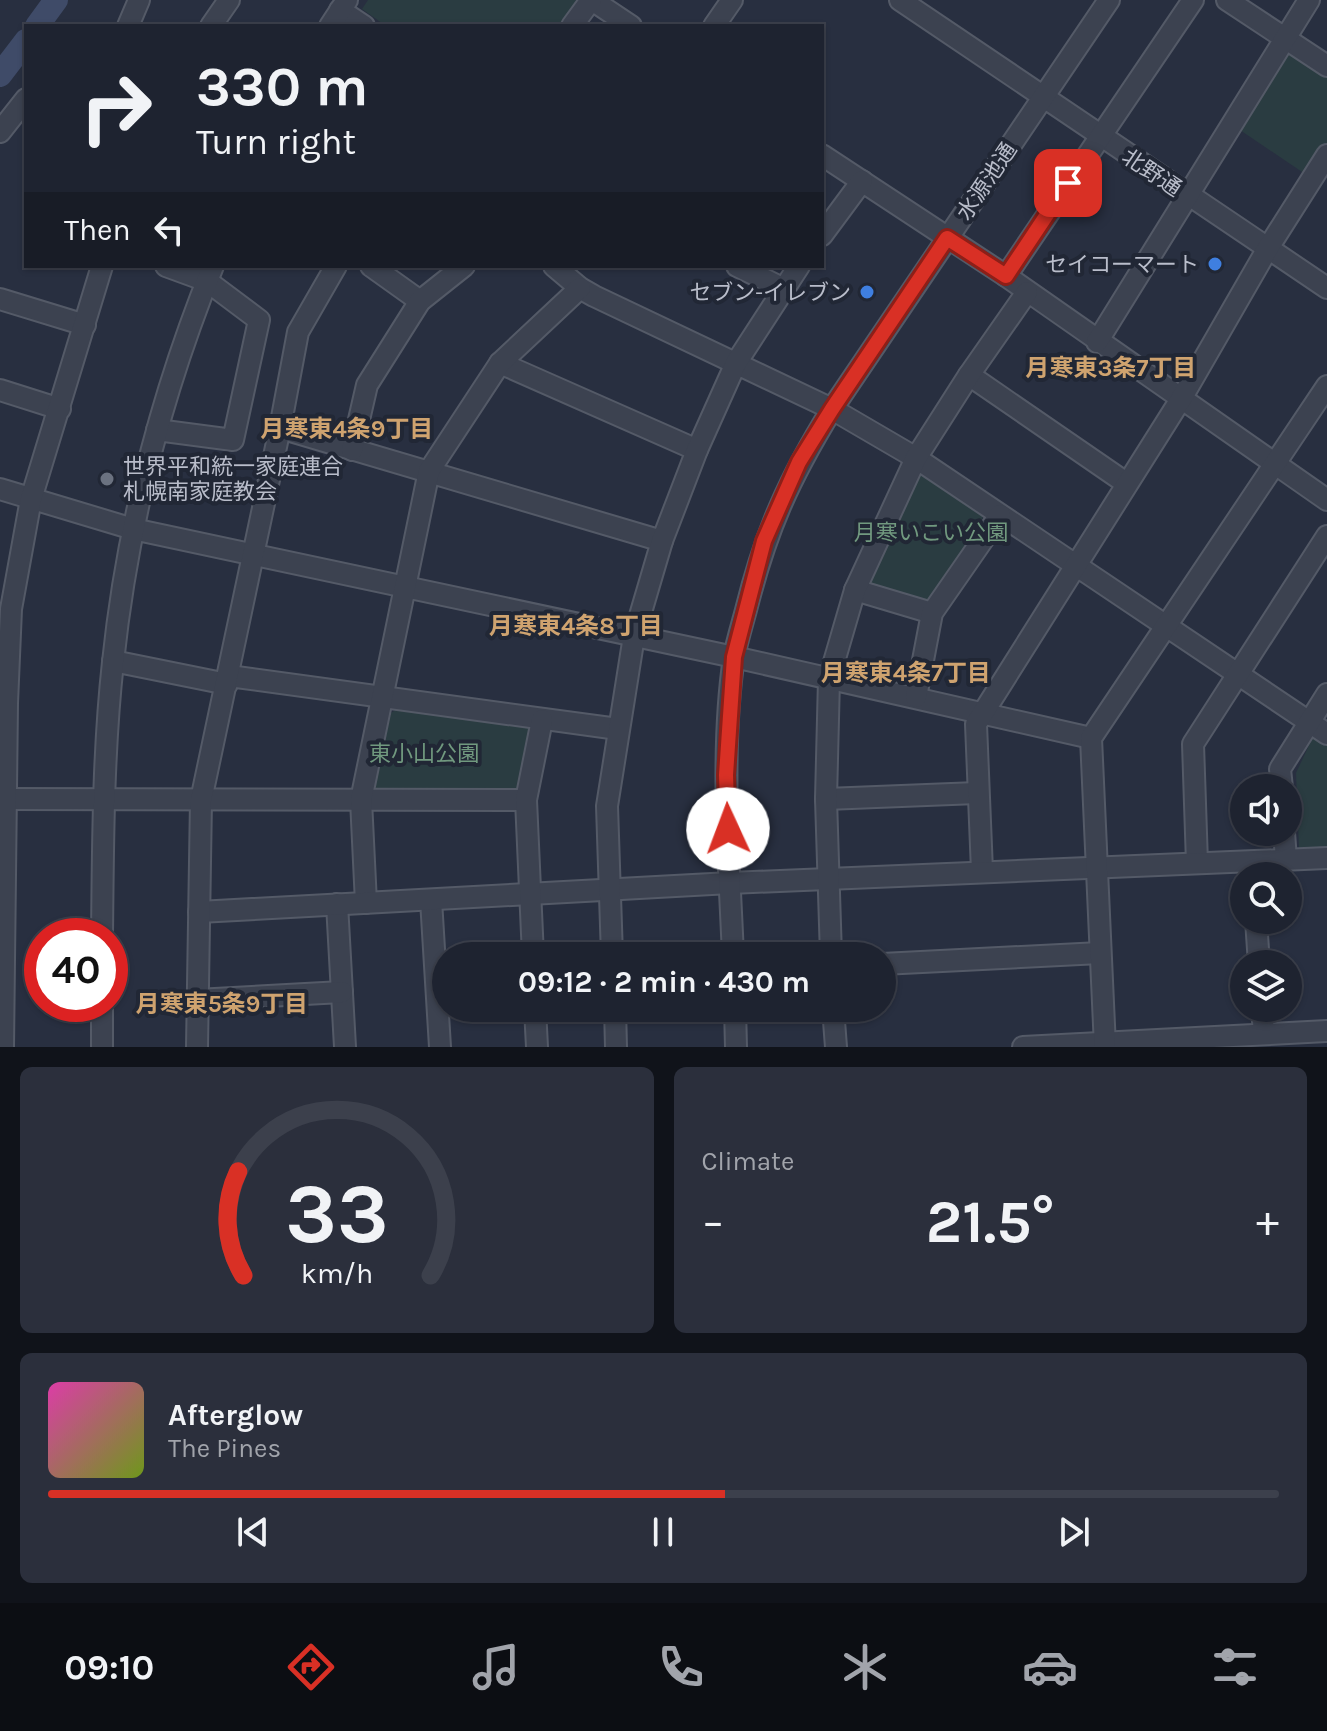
<!DOCTYPE html>
<html lang="en">
<head>
<meta charset="utf-8">
<style>
	:root { --surface:#1e2330; --page:#2b2f3c; --text:#f1f3f6; --muted:#a1a4ab; --line:#3c404c; --accent:#d93025 }
	body { margin:0; font-family:Karla,"Noto Sans JP",sans-serif; background:var(--page); color:var(--text); height:100vh; display:flex; flex-direction:column; font-size:30px; white-space:nowrap }
	* { box-sizing:border-box; margin:0 }
	p { font-size:26px; color:var(--muted) }
	.icon { flex:none; width:44px; height:44px; fill:none; stroke:currentColor; stroke-width:2; stroke-linecap:round; stroke-linejoin:round }
	.map { position:relative; height:1047px; overflow:hidden }
	.side { display:flex; flex-direction:column; gap:20px; padding:20px; background:#10131a; flex:1 }
	.side>* { flex:none }
	.guide { position:absolute; left:24px; top:24px; width:800px; height:244px; border-radius:0px; box-shadow:0 2px 6px #0004,0 0 0 2px var(--line); background:#1e2330; color:var(--text); overflow:hidden }
	.fabs { position:absolute; left:1230px; top:774px; display:grid; gap:16px }
	.fabs a { display:grid; place-items:center; width:72px; height:72px; border-radius:50%; background:var(--surface); box-shadow:0 2px 6px #0004,0 0 0 2px var(--line); font-size:40px }
	.speed { position:absolute; left:24px; top:918px; display:flex; gap:16px; font-size:40px; font-weight:700; text-align:center }
	.speed>* { display:grid; place-content:center; width:104px; height:104px; border-radius:50%; background:var(--surface); box-shadow:0 2px 6px #0004,0 0 0 2px var(--line); line-height:1 }
	.speed .limit { border:12px solid #d22; background:#fff; color:#111 }
	.pin { position:absolute; display:grid; place-items:center; width:68px; height:68px; color:#fff; margin:-34px; border-radius:16px; box-shadow:0 4px 12px #0006 }
	.me { position:absolute; width:88px; margin:-44px; rotate:358deg; stroke-linejoin:round; filter:drop-shadow(0 0 6px #0008) }
	.turn { display:flex; align-items:center; gap:28px; height:168px; padding:0 40px; font-size:36px }
	.turn .icon { width:104px; height:104px; stroke-width:2.5 }
	.turn b { display:block; font-size:56px; line-height:68px }
	.then { display:flex; align-items:center; height:76px; padding:0 40px; background:#0003; gap:16px; font-size:30px }
	.big { font-size:60px; font-weight:700; line-height:1.1 }
	.side .tile { flex:1; display:flex; flex-direction:column; justify-content:center; gap:12px; min-width:0; padding:0 28px; border-radius:12px; background:var(--page) }
	.side .dial { align-items:center; gap:0 }
	.dial svg { height:208px; overflow:visible; fill:none; stroke:var(--line); stroke-width:7; stroke-linecap:round; text-anchor:middle }
	.dial text { fill:var(--text); stroke:none }
	.song { display:flex; align-items:center; gap:24px }
	.cover { width:96px; height:96px; border-radius:12px; background:linear-gradient(135deg,hsl(320 70% 55%),hsl(80 70% 35%)) }
	.played { height:8px; border-radius:4px; background:linear-gradient(90deg,var(--accent) 55%,var(--line) 55%) }
	.keys { display:flex; justify-content:space-around; direction:ltr }
	.heat { display:flex; justify-content:space-between; align-items:center; font-size:44px; direction:ltr }
	.side .tiles { flex:1; display:grid; gap:20px; grid-template-columns:1fr 1fr }
	.tile:last-child { grid-column:span 2 }
	.trip { position:absolute; left:432px; top:942px; width:464px; height:80px; border-radius:40px; background:var(--surface); box-shadow:0 2px 6px #0004,0 0 0 2px var(--line); font-weight:700; line-height:80px; text-align:center }
	.tab-bar { display:flex; height:128px; justify-content:space-around; align-items:center; background:#0c0e13; color:var(--muted) }
	.tab-bar .icon { width:56px; height:56px }
	.tab-bar .current { color:var(--accent) }
	.tab-bar b { font-size:36px; color:var(--text) }
	.map>svg:first-child { display:block }
	.green { fill:#2a3c41 }
	.lines { fill:none; stroke-linecap:round; stroke-linejoin:round }
	.river { stroke:#3f4b68; stroke-width:24 }
	.minor-casing { stroke:#545a67; stroke-width:24 }
	.minor { stroke:#3c4250; stroke-width:20 }
	.route-casing { stroke:#8d1f18; stroke-width:20 }
	.route { stroke:#d93025; stroke-width:14 }
	.shop-dot { fill:#3f7fe0; stroke:#212735; stroke-width:3 }
	.worship-dot { fill:#6b7280; stroke:#212735; stroke-width:3 }
	.labels { text-anchor:middle; stroke-width:8; stroke-linejoin:round; paint-order:stroke }
	.street-label { font-size:22px; fill:#b9bdca; stroke:#212735 }
	.poi-label { font-size:22px; fill:#b9bdca; stroke:#212735; text-anchor:end }
	.park-label { font-size:22px; fill:#71997f; stroke:#212735 }
	.neighbourhood-label { font-size:24px; font-weight:bold; fill:#cfa36f; stroke:#212735 }
</style>
</head>
<body>
<div class="map">
<svg width="1327" height="1047" viewBox="0 0 1327 1047">
	<rect width="100%" height="100%" fill="#282f40"/>
	<!-- green -->
	<g class="green">
		<path d="M368 0H575L582 5 568 26H386L362 9Z"/>
		<path d="M1290 53 1327 74V152L1311 178 1240 130Z"/>
		<path d="M921 475 982 516 983 522 930 602 866 587 915 477Z"/>
		<path d="M397 709 532 725 523 790 373 792 391 713Z"/>
		<path d="M1320 736 1327 741V850L1305 851 1299 848 1296 773 1312 739Z"/>
	</g>
	<g class="lines">
		<!-- river -->
		<g class="river">
			<path d="M37 26 56 0"/>
			<path d="M0 75 26 41"/>
		</g>
		<!-- minor casing -->
		<g class="minor-casing">
			<g id="minor">
				<path d="M592 0 631 26"/>
				<path d="M900 0 1327 288"/>
				<path d="M1227 0 1327 66"/>
				<path d="M340 10 364 26"/>
				<path d="M128 26 139 0"/>
				<path d="M211 26 229 0"/>
				<path d="M330 26 347 0"/>
				<path d="M572 26 591 0"/>
				<path d="M714 26 732 0"/>
				<path d="M0 132 26 99"/>
				<path d="M822 155 1006 276 1327 500"/>
				<path d="M822 235 862 181"/>
				<path d="M371 266 420 301"/>
				<path d="M554 266 580 288 594 296 832 409 916 458 1327 734"/>
				<path d="M737 266 782 288"/>
				<path d="M1006 276 1193 0"/>
				<path d="M0 299 85 325"/>
				<path d="M1097 342 1309 0"/>
				<path d="M500 363 697 450"/>
				<path d="M969 375 1126 483"/>
				<path d="M0 390 60 409"/>
				<path d="M280 428 662 541"/>
				<path d="M157 430 233 440 259 320 207 281 166 266"/>
				<path d="M352 450 367 385 420 301 464 266"/>
				<path d="M0 489 133 529 734 657 1091 738"/>
				<path d="M855 590 932 613"/>
				<path d="M113 661 227 684"/>
				<path d="M229 676 618 729"/>
				<path d="M916 697 932 613 1000 515"/>
				<path d="M1282 788 1280 769 1327 694"/>
				<path d="M0 799 526 800"/>
				<path d="M826 799 977 793"/>
				<path d="M1284 832 1286 860"/>
				<path d="M1197 863 1193 744 1327 536"/>
				<path d="M982 871 976 724 1181 399 1268 248 1327 155"/>
				<path d="M431 900 440 1047"/>
				<path d="M366 903 361 800 429 471 500 363 580 288"/>
				<path d="M337 904 345 1047"/>
				<path d="M199 912 730 883 1327 858"/>
				<path d="M1256 920 1259 964"/>
				<path d="M102 936C103 844 103 753 113 662 127 527 162 392 213 266"/>
				<path d="M533 956 526 800 542 720"/>
				<path d="M612 956 607 806 634 636 662 541 697 450 736 363 799 266"/>
				<path d="M733 956C729 859 720 753 734 657 737 641 742 625 746 610 766 530 789 479 832 409L1109 0"/>
				<path d="M831 956 826 799 829 679 855 590 916 458 969 375 1027 292"/>
				<path d="M882 964 1100 953"/>
				<path d="M196 1000 342 992"/>
				<path d="M535 1008 537 1047"/>
				<path d="M615 1008 616 1047"/>
				<path d="M735 1008 736 1047"/>
				<path d="M833 1008 836 1047"/>
				<path d="M1262 1008 1264 1034"/>
				<path d="M3 1047 7 703 11 609 31 499 102 266"/>
				<path d="M102 1047V1004"/>
				<path d="M197 1047 201 800 280 428 298 332 336 266"/>
				<path d="M1023 1047 1327 1031"/>
				<path d="M1105 1047 1091 738 1327 386"/>
			</g>
		</g>
		<!-- minor -->
		<use href="#minor" class="minor"/>
	</g>
	<g class="lines">
		<!-- route casing -->
		<g class="route-casing">
			<path id="route" d="M728 829 726 775 734 657 764 541 799 462 832 409 947 238 1006 276 1068 183"/>
		</g>
		<!-- route -->
		<use href="#route" class="route"/>
	</g>
	<!-- markers -->
	<g class="shop-dot">
		<circle cx="1215" cy="264" r="8"/>
		<circle cx="867" cy="292" r="8"/>
	</g>
	<circle class="worship-dot" cx="107" cy="479" r="8"/>
	<g class="labels">
		<!-- street labels -->
		<g class="street-label">
			<text transform="translate(1152 172) rotate(34)" y="8">北野通</text>
			<text transform="translate(986 181) rotate(-56)" y="8">水源池通</text>
		</g>
		<!-- poi labels -->
		<g class="poi-label">
			<text x="1199" y="272">セイコーマート</text>
			<text x="851" y="300">セブン-イレブン</text>
			<text x="123" y="474" text-anchor="start">世界平和統一家庭連合<tspan x="123" dy="25">札幌南家庭教会</tspan></text>
		</g>
		<!-- park labels -->
		<g class="park-label">
			<text x="931" y="540">月寒いこい公園</text>
			<text x="424" y="761">東小山公園</text>
		</g>
		<!-- neighbourhood labels -->
		<g class="neighbourhood-label">
			<text x="1111" y="376">月寒東3条7丁目</text>
			<text x="347" y="437">月寒東4条9丁目</text>
			<text x="576" y="634">月寒東4条8丁目</text>
			<text x="906" y="681">月寒東4条7丁目</text>
			<text x="222" y="1012">月寒東5条9丁目</text>
		</g>
	</g>
</svg>
<div class="fabs">
<a><svg class="icon" aria-label="sound" viewBox="0 0 24 24"><path d="M4 9h4l5-4v14l-5-4H4zM17 9q2 3 0 6"/></svg></a>
<a><svg class="icon" aria-label="search" viewBox="0 0 24 24"><circle cx="10" cy="10" r="6"/><path d="M15 15l6 6"/></svg></a>
<a><svg class="icon" aria-label="layers" viewBox="0 0 24 24"><path d="M12 4l9 5-9 5-9-5zM3 14l9 5 9-5"/></svg></a>
</div>
<div class="speed"><div class="limit">40</div></div>
<div class="pin" style="left:1068px;top:183px;background:#d93025"><svg class="icon" aria-label="arrive" viewBox="0 0 24 24"><path d="M6 21V4h12l-3 4 3 4H6"/></svg></div>
<svg class="me" style="left:728px;top:829px" viewBox="-20 -20 40 40"><circle r="19" fill="#fff"/><path d="M0-13L10 11 0 6-10 11z" fill="#d93025"/></svg>
<div class="trip">09:12 · 2 min · 430 m</div>
<div class="guide">
<div class="turn"><svg class="icon" aria-label="right" viewBox="0 0 24 24"><path d="M7 20v-9h11M14 6l5 5-5 5"/></svg><div><b>330 m</b>Turn right</div></div>
<div class="then">Then<svg class="icon" aria-label="left" viewBox="0 0 24 24"><path d="M17 20v-9H6M10 6l-5 5 5 5"/></svg></div>
</div>
</div>
<section class="side">
<div class="tiles">
<div class="tile dial"><svg viewBox="0 0 100 80">
<path d="M14 69A42 42 0 1 1 86 69"/>
<path d="M14 69A42 42 0 0 1 12 29" stroke="#d93025"/>
<text x="50" y="56" font-size="32" font-weight="700">33</text>
<text x="50" y="72" font-size="11">km/h</text>
</svg></div>
<div class="tile"><p>Climate</p>
<div class="heat"><a>−</a><b class="big">21.5°</b><a>+</a></div>
</div>
<div class="tile">
<div class="song"><i class="cover"></i><div><b>Afterglow</b><p>The Pines</p></div></div>
<div class="played"></div>
<div class="keys"><svg class="icon" aria-label="previous" viewBox="0 0 24 24"><path d="M18 5L8 12l10 7zM5 5v14"/></svg><svg class="icon" aria-label="pause" viewBox="0 0 24 24"><path d="M8 5v14M16 5v14"/></svg><svg class="icon" aria-label="next" viewBox="0 0 24 24"><path d="M6 5l10 7-10 7zM19 5v14"/></svg></div>
</div>
</div>
</section>
<nav class="tab-bar">
<b>09:10</b>
<svg class="icon current" aria-label="directions" viewBox="0 0 24 24"><path d="M12 3l9 9-9 9-9-9zM9 14v-3h6M13 9l2 2-2 2"/></svg>
<svg class="icon" aria-label="music" viewBox="0 0 24 24"><path d="M9 18V5l10-2v13"/><circle cx="6" cy="18" r="3"/><circle cx="16" cy="16" r="3"/></svg>
<svg class="icon" aria-label="phone" viewBox="0 0 24 24"><path d="M5 4h4l2 5-3 2q2 4 5 5l2-3 5 2v4C11 20 4 13 5 4z"/></svg>
<svg class="icon" aria-label="climate" viewBox="0 0 24 24"><path d="M12 3v18M4 7l16 10M4 17L20 7"/></svg>
<svg class="icon" aria-label="car" viewBox="0 0 24 24"><path d="M5 17H2v-5l4-1 3-4h7l3 4 3 1v5h-3M9 17h6M6 11h13"/><circle cx="7" cy="17" r="2"/><circle cx="17" cy="17" r="2"/></svg>
<svg class="icon" aria-label="filters" viewBox="0 0 24 24"><path d="M4 7h16M4 17h16"/><circle cx="9" cy="7" r="2"/><circle cx="15" cy="17" r="2"/></svg>
</nav>
</body>
</html>
